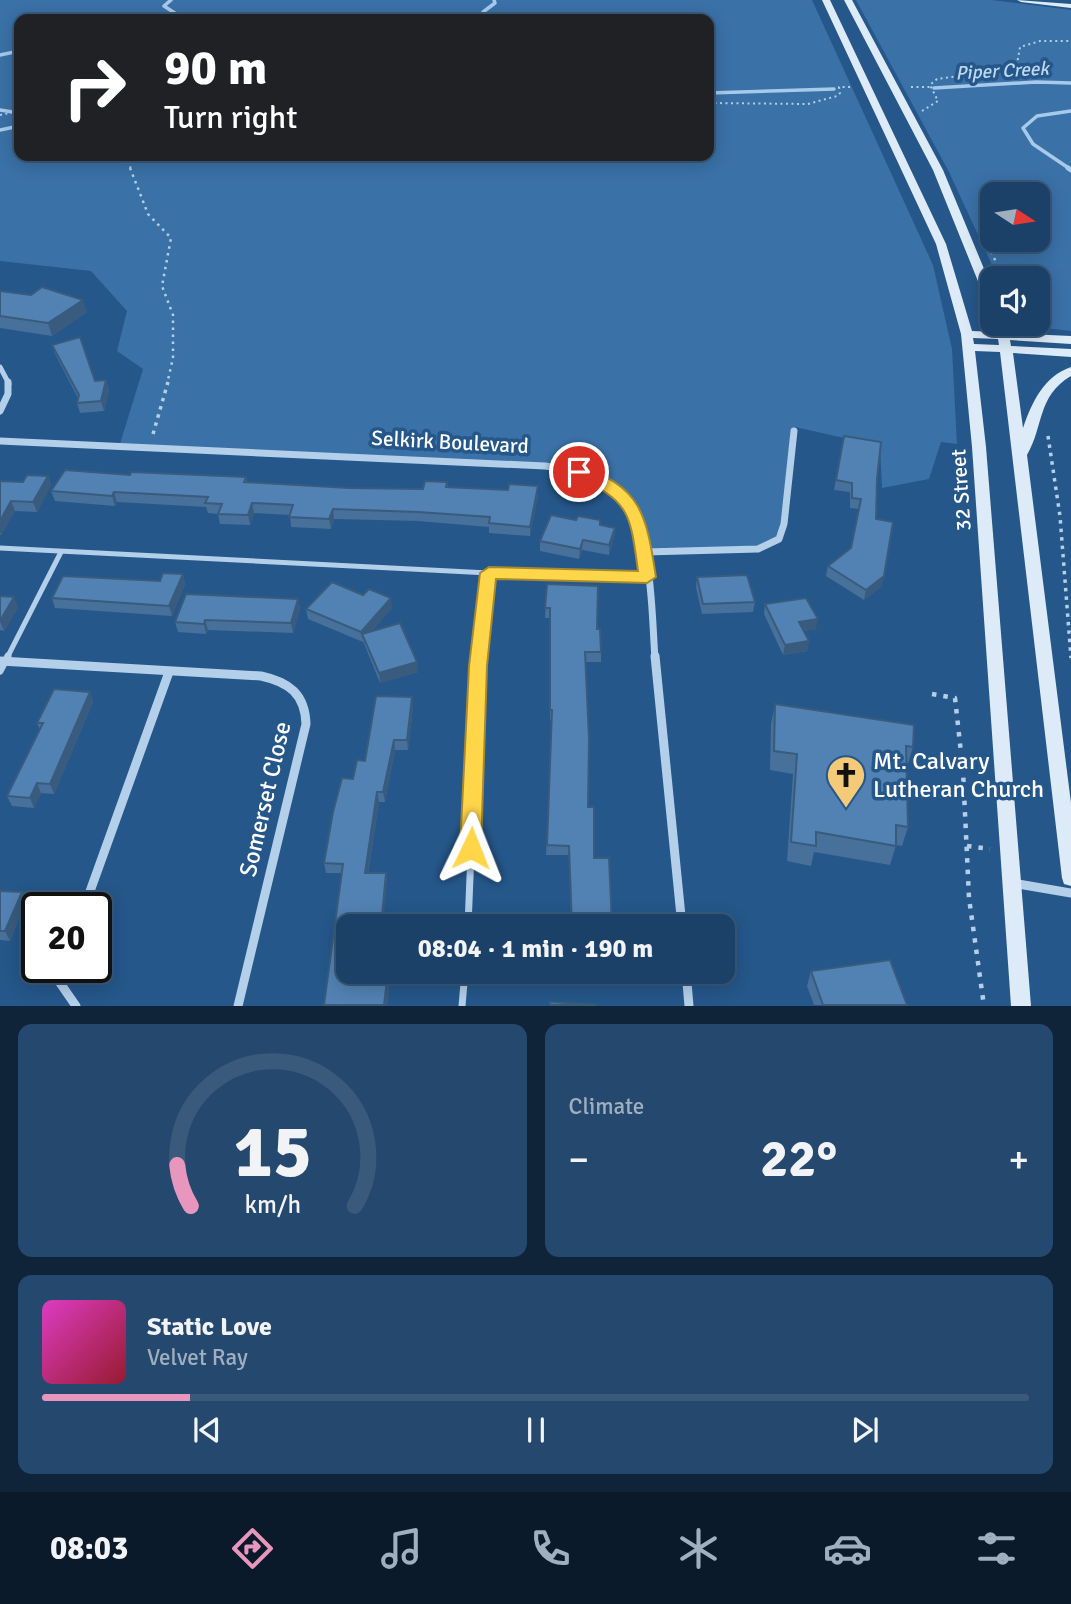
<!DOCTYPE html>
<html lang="en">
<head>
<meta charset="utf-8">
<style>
	:root { --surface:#1c4168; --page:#25486e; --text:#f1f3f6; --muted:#a0afc0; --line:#3a5a7c; --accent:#e797bd }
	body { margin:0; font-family:Signika,sans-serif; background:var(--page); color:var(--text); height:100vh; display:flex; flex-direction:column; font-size:26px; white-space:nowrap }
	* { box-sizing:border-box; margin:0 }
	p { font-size:23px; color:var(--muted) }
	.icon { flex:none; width:38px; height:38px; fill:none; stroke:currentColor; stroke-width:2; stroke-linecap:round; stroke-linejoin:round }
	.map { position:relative; height:1006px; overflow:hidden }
	.side { display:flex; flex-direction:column; gap:18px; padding:18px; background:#0f2439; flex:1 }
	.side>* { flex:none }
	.top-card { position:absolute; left:14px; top:14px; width:700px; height:147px; border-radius:14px; box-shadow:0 4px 18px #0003,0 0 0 2px var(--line); background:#202124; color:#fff; overflow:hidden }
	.needle { width:46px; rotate:102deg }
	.buttons { position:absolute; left:980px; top:182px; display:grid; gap:14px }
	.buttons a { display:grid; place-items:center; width:70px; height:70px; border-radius:14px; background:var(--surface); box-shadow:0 4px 18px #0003,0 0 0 2px var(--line); font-size:35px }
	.speed { position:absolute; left:21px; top:892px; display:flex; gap:14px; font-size:35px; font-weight:700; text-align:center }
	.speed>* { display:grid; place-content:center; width:91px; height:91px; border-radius:50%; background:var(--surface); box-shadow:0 4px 18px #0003,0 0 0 2px var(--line); line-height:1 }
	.speed .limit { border:4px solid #111; border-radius:10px; background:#fff; color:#111 }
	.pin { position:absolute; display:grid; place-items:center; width:60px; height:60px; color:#fff; margin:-30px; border:4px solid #fff; border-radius:50%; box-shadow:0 2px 7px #0007 }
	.me { position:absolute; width:77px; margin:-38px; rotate:2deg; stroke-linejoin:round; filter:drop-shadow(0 0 5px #0008) }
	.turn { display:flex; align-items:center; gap:24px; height:147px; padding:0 35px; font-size:32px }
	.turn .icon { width:91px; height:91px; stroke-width:2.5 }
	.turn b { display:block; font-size:49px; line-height:60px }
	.big { font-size:52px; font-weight:700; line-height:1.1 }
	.side .card { flex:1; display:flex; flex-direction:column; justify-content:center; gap:10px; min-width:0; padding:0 24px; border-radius:14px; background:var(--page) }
	.side .dial { align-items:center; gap:0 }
	.dial svg { height:182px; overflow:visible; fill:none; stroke:var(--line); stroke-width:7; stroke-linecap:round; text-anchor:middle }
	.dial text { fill:var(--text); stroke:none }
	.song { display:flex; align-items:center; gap:21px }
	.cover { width:84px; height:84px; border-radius:10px; background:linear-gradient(135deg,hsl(310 70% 55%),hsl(350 70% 35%)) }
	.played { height:7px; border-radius:4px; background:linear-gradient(90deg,var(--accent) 15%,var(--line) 15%) }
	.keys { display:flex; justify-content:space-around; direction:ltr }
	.heat { display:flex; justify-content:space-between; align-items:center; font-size:38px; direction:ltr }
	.side .tiles { flex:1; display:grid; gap:18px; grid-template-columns:1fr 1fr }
	.card:last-child { grid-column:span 2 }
	.trip { position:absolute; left:336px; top:914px; width:399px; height:70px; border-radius:14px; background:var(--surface); box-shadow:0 4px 18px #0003,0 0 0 2px var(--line); font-weight:700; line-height:70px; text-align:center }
	.dock { display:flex; height:112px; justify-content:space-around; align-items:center; background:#0b1a2a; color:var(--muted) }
	.dock .icon { width:49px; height:49px }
	.dock .current { color:var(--accent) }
	.dock b { font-size:32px; color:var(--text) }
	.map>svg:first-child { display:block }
	.green { fill:#3a71a7; fill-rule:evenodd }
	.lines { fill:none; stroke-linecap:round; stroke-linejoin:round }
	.stream-far1 { stroke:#a7caeb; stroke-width:3.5 }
	.stream { stroke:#a7caeb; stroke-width:5 }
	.path-far3 { stroke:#b3cfea; stroke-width:2; stroke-dasharray:2 3.5; stroke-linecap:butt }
	.path-far2 { stroke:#b3cfea; stroke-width:2.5; stroke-dasharray:2.5 4.5; stroke-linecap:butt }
	.path-far1 { stroke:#b3cfea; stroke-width:3.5; stroke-dasharray:3.5 5; stroke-linecap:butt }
	.path { stroke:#b3cfea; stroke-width:4.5; stroke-dasharray:4.5 7; stroke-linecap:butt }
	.lane-far1 { stroke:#b3cfea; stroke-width:5 }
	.lane { stroke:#b3cfea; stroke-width:7 }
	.street-far2 { stroke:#b3cfea; stroke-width:5 }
	.street-far1 { stroke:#b3cfea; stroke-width:7 }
	.street { stroke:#b3cfea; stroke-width:9 }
	.secondary { fill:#ddeaf8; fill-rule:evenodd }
	.wall { fill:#47709a }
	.shaded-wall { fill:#395b7d }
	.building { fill:#5282b3; stroke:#395b7d; stroke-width:2 }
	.route { fill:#ffd54a; stroke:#a68a30; stroke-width:2 }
	.labels { text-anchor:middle; stroke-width:7; stroke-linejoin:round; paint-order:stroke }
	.far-water-label { font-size:19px; font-style:italic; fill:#bfd8f1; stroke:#25578a }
	.street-label { font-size:21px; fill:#fff; stroke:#25578a }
	.near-poi-label { font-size:24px; fill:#fff; stroke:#25578a; text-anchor:start }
	.near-street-label { font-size:24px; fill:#fff; stroke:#25578a }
</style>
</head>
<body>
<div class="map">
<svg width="1071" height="1006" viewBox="0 0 1071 1006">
	<rect width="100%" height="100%" fill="#25578a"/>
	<!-- green -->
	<g class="green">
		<path d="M0 0H812L933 265 952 349 957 444 941 442 929 479 882 488 880 446 795 427 784 524 782 531 767 546 645 552 632 509 606 484 562 468 119 447 143 369 117 351 127 311 91 271 0 261ZM19 19H709V156H19Z"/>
		<path d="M856 0H992L1071 10V331L1045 328 1036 324 1038 278H998L949 172ZM1038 194V240H992V194Z"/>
	</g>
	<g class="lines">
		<!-- stream-far1 -->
		<g class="stream-far1">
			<path d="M171 0 164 6 184 19"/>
			<path d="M489 19 483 12 495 3 494 0"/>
			<path d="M0 55 19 51"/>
			<path d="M934 88 1036 82 1071 83"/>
			<path d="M709 93 834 89"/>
			<path d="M0 110 19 113"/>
			<path d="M0 130 19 126"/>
			<path d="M1070 169 1033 144 1023 128 1037 116 1071 111"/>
		</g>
		<!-- stream -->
		<path class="stream" d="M1068 168 1071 170"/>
		<!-- path-far3 -->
		<g class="path-far3">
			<path d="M911 87H931"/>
			<path d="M709 103 808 104 837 96 840 93 839 87H853"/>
			<path d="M922 111 938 101 930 85 937 79 1006 70 1017 64 1020 47 1040 41H1071"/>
			<path d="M0 115 19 111"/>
			<path d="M126 156 131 169"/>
		</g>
		<!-- path-far2 -->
		<g class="path-far2">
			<path d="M130 168 148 214 171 238 162 286 173 315V358L167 384"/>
			<path d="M980 226 1003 278"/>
		</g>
		<!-- path-far1 -->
		<g class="path-far1">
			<path d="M153 434 168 382"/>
			<path d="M1048 436 1060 516 1071 658"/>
		</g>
		<!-- path -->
		<g class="path">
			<path d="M932 694 955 698 963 771 969 898 984 1006"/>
			<path d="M967 846 990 849"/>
		</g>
		<!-- lane-far1 -->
		<g class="lane-far1">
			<path d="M0 548 489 573 647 577"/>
			<path d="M7 658 61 552"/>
			<path d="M479 658 489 573"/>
		</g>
		<!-- lane -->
		<g class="lane">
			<path d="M0 671 8 656"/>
			<path d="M468 926 479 656"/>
			<path d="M462 1006 465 971"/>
		</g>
		<!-- street-far2 -->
		<path class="street-far2" d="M0 367 9 384"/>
		<!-- street-far1 -->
		<g class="street-far1">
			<path d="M0 411 8 394V382"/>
			<path d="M0 441 545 466C568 469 593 473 612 487 654 519 651 609 655 658"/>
			<path d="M645 552 758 549 779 539 784 524 794 431"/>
		</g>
		<!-- street -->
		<g class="street">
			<path d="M655 656 682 926"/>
			<path d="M0 661 261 676C289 682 305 694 306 724L238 1006"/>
			<path d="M1012 883 1071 893"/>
			<path d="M84 908 169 672"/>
			<path d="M63 968 58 980 76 1006"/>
			<path d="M686 971 689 1006"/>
		</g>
		<!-- secondary -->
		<g class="secondary">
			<path d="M822 0H830L946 244 972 331 996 332 994 324H1006L1008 333 1071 336V344L1010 340 1011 346 1071 349V357L1013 353 1023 428C1032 402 1044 376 1071 367V376C1037 396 1044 426 1027 455L1071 803V886L1064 884 1062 878 1000 352 975 351 986 447 1031 1006H1011L972 447 961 334 936 244ZM973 338 998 339 999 345 974 344Z"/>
			<path d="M844 0H852L943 170 992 288V304L986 301 933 170Z"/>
			<path d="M1017 0 1071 4V8L1021 2Z"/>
		</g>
	</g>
	<!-- wall -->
	<g class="wall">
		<path d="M0 291 87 312 52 336 0 328Z"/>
		<path d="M52 345 95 381 106 380 109 390 104 411 80 413 77 403 78 398 55 354Z"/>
		<path d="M844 436 877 479 876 519 882 586 864 600 826 576 828 566 851 549 859 509 850 508V492L834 490Z"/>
		<path d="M130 475 246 477 247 482 349 488 423 489 447 482 448 487 508 490 538 486V496L530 536 489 533V527L418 521 334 519 331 529 291 527 290 515 254 513 250 525 220 524 218 514 208 513 206 507 117 502 115 506 55 501 51 491Z"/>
		<path d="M48 476 51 485 37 512 15 511 1 535H0V481L23 482Z"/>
		<path d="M615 528 614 538 609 555 582 550 579 559 540 551V541Z"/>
		<path d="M183 574 185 584 172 616 55 608 52 598 160 581Z"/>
		<path d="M697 577 755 602 753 612 702 614 696 587Z"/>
		<path d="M547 584 597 629 601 652V662H586L588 807 594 858 612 926H571L569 855H546L552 720H550L549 618H545Z"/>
		<path d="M0 596 18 607 4 631 0 630Z"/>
		<path d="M298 599 300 609 293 633 208 630 206 634 178 632 175 622Z"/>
		<path d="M765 604 816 629 804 631 809 641 807 651 783 655 764 614Z"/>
		<path d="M392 608 371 632 418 672 380 683 363 641V642L308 619 306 609Z"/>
		<path d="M90 692 93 702 54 794 41 793 34 808 12 806 7 796 40 730 37 723Z"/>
		<path d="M775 704 913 747 907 767 908 827 902 846 896 845 890 865 814 852 811 866 787 861 793 774 770 770 771 724Z"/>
		<path d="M413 707 408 750H395L385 802H379L368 873H386L387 883 348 971H391L387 1005H324L342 873H326L324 863 353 779 365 761Z"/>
		<path d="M0 891 26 902 10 941 0 940Z"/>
		<rect x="548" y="971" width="66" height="9"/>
		<path d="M811 971 907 1005H814L807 986Z"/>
	</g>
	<!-- shaded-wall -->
	<g class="shaded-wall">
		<path d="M83 300 87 312 52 336 48 323Z"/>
		<path d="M106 380 109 390 104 411 101 401Z"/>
		<path d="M48 476 51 485 37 512 33 502Z"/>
		<path d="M538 486V496L530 536V527Z"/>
		<path d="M114 492 117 502 115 506 112 496Z"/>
		<path d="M11 501 15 511 1 535 0 532V521Z"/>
		<path d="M252 503 254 513 250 525 248 515Z"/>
		<path d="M333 509 334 519 331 529 329 519Z"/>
		<path d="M615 528 614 538 609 555V545Z"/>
		<path d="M583 540 582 550 579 559 580 549Z"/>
		<path d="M183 574 185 584 172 616 169 606Z"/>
		<path d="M884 576 882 586 864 600 866 590Z"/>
		<path d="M14 597 18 607 4 631 0 621Z"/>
		<path d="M391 598 392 608 365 640 362 634 363 642 361 632Z"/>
		<path d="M298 599 300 609 293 633 291 623Z"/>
		<path d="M818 619 816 629 797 632 799 622Z"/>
		<path d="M205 620 208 630 206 634 204 624Z"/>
		<path d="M809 641 807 651 783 655 785 645Z"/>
		<path d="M417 662 418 672 380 683 379 673Z"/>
		<path d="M90 692 93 702 54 794 50 784Z"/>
		<path d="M412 697 413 707 408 750 407 740Z"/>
		<path d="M394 740 395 750 385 802 383 792Z"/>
		<path d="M37 783 41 793 34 808 30 798Z"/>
		<path d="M377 792 379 802 366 883 365 873Z"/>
		<path d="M386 873 387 883 383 926H381Z"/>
		<path d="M22 892 26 902 10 941 5 931Z"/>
		<path d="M388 971H391L387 1005H384Z"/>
	</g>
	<!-- building -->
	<g class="building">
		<path d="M42 287 83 300 48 323 0 316V291L31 295Z"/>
		<path d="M80 337 95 381 106 380 101 401 77 403 79 395 52 345Z"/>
		<path d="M844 436 881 442 877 479 876 519 893 522 884 576 866 590 828 566 851 548 861 499 852 498V483L836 480Z"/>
		<path d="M65 470 130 475 131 472 246 477 244 482 349 488 423 489 425 481 447 482 446 487 508 490 509 484 538 486 530 527 489 523 490 517 418 512 333 509 329 519 289 517 293 505 252 503 248 515 218 514 222 504 205 503 208 497 114 492 112 496 51 491Z"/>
		<path d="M27 475 48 476 33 502 11 501 0 521V481L23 482Z"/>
		<path d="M551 515 576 520 578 516 600 520V525L615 528 609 545 583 540 580 549 540 541Z"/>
		<path d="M163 573 183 574 169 606 52 598 63 576 160 581Z"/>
		<path d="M747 575 755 602 703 604 697 577Z"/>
		<path d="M332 582 363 595 369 589 391 598 361 632 306 609Z"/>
		<path d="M547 584 598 586 597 629H600L601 652H585L589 739 588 807H594V858H609L612 926H572L569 846 547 845 552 710H550V608H545Z"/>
		<path d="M186 594 298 599 291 623 205 620 204 624 175 622Z"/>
		<path d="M0 596 14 597 0 621Z"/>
		<path d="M806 598 818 619 799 622 809 641 785 645 765 604Z"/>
		<path d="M400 623 417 662 379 673 362 634Z"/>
		<path d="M54 689 90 692 50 784 37 783 30 798 7 796 43 723H37Z"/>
		<path d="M376 696 412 697 407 740H394L383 792H377L365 873H386L381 926H348V971H388L384 1005H324L343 864 324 863 333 812 342 778 353 779 357 760 365 761Z"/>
		<path d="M775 704 914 725 913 747 906 746 908 827 896 825V846L816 832V846L791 842 797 754 774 751Z"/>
		<path d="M0 891 22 892 5 931H0Z"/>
		<path d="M890 960 907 1005H823L811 971Z"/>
		<path d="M550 1002 597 1005H550Z"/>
	</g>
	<!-- route -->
	<path class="route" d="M579 467C643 484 647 520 656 577L647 583 496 579 487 666 481 848 478 854 471 857 463 854 460 848 469 666 480 573 489 567 638 571C630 512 630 501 573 475L571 472Z"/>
	<!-- icons -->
	<defs>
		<g id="church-pin" transform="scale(2.0125)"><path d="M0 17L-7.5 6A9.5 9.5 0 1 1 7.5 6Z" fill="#f4c977" stroke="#25578a"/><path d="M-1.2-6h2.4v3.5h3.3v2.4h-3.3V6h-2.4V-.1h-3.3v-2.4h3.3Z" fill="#111"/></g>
	</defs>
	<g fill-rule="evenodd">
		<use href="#church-pin" x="846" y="775"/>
	</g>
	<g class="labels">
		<!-- far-water labels -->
		<g class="far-water-label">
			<text transform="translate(1002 70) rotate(-3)" y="7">Piper Creek</text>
		</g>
		<!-- street labels -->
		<g class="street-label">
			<text transform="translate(450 442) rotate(3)" y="7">Selkirk Boulevard</text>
			<text transform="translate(961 490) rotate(-94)" y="7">32 Street</text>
		</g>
		<!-- near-poi labels -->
		<g class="near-poi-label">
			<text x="873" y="769">Mt. Calvary<tspan x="873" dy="28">Lutheran Church</tspan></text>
		</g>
		<!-- near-street labels -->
		<g class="near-street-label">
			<text transform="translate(265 799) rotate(-77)" y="8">Somerset Close</text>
		</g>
	</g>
</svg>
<div class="buttons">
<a><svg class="needle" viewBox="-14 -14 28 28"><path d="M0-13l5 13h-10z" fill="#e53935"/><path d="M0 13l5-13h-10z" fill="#a0afc0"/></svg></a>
<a><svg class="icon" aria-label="sound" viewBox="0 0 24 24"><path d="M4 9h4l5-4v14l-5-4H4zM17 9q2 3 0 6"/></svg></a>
</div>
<div class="speed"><div class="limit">20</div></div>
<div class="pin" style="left:579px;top:472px;background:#d93025"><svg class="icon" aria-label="arrive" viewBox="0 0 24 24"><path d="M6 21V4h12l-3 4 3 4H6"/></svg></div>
<svg class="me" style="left:471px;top:848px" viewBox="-20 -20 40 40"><path d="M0-17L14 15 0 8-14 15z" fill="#ffd54a" stroke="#fff" stroke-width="4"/></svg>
<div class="trip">08:04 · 1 min · 190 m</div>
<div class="top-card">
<div class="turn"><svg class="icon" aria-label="right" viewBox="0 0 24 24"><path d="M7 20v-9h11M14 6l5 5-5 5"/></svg><div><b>90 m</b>Turn right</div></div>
</div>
</div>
<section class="side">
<div class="tiles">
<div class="card dial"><svg viewBox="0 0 100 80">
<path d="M14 69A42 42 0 1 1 86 69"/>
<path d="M14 69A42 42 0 0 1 8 51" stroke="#e797bd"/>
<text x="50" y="56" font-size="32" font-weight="700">15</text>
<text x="50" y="72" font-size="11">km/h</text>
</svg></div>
<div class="card"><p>Climate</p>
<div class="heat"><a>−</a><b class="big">22°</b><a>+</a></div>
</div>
<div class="card">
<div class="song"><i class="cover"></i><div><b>Static Love</b><p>Velvet Ray</p></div></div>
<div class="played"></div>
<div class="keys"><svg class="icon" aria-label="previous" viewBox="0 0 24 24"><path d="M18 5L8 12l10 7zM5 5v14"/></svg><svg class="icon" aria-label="pause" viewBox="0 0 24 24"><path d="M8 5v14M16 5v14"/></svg><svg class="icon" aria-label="next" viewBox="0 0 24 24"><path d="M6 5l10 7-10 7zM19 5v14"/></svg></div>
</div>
</div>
</section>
<nav class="dock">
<b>08:03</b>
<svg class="icon current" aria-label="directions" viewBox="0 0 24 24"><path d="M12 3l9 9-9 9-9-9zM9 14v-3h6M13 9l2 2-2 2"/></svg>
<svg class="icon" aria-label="music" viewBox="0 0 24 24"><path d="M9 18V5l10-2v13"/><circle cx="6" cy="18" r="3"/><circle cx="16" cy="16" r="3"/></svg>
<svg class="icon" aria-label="phone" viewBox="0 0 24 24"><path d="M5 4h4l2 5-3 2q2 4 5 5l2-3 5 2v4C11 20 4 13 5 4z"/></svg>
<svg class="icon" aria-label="climate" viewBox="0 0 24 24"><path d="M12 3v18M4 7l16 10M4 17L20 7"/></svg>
<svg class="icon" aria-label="car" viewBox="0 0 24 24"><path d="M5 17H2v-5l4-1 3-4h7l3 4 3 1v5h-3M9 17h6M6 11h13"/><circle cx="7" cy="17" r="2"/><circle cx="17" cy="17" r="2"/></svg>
<svg class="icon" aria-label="filters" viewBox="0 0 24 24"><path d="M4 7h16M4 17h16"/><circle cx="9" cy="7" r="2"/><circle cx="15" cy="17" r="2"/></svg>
</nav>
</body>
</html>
